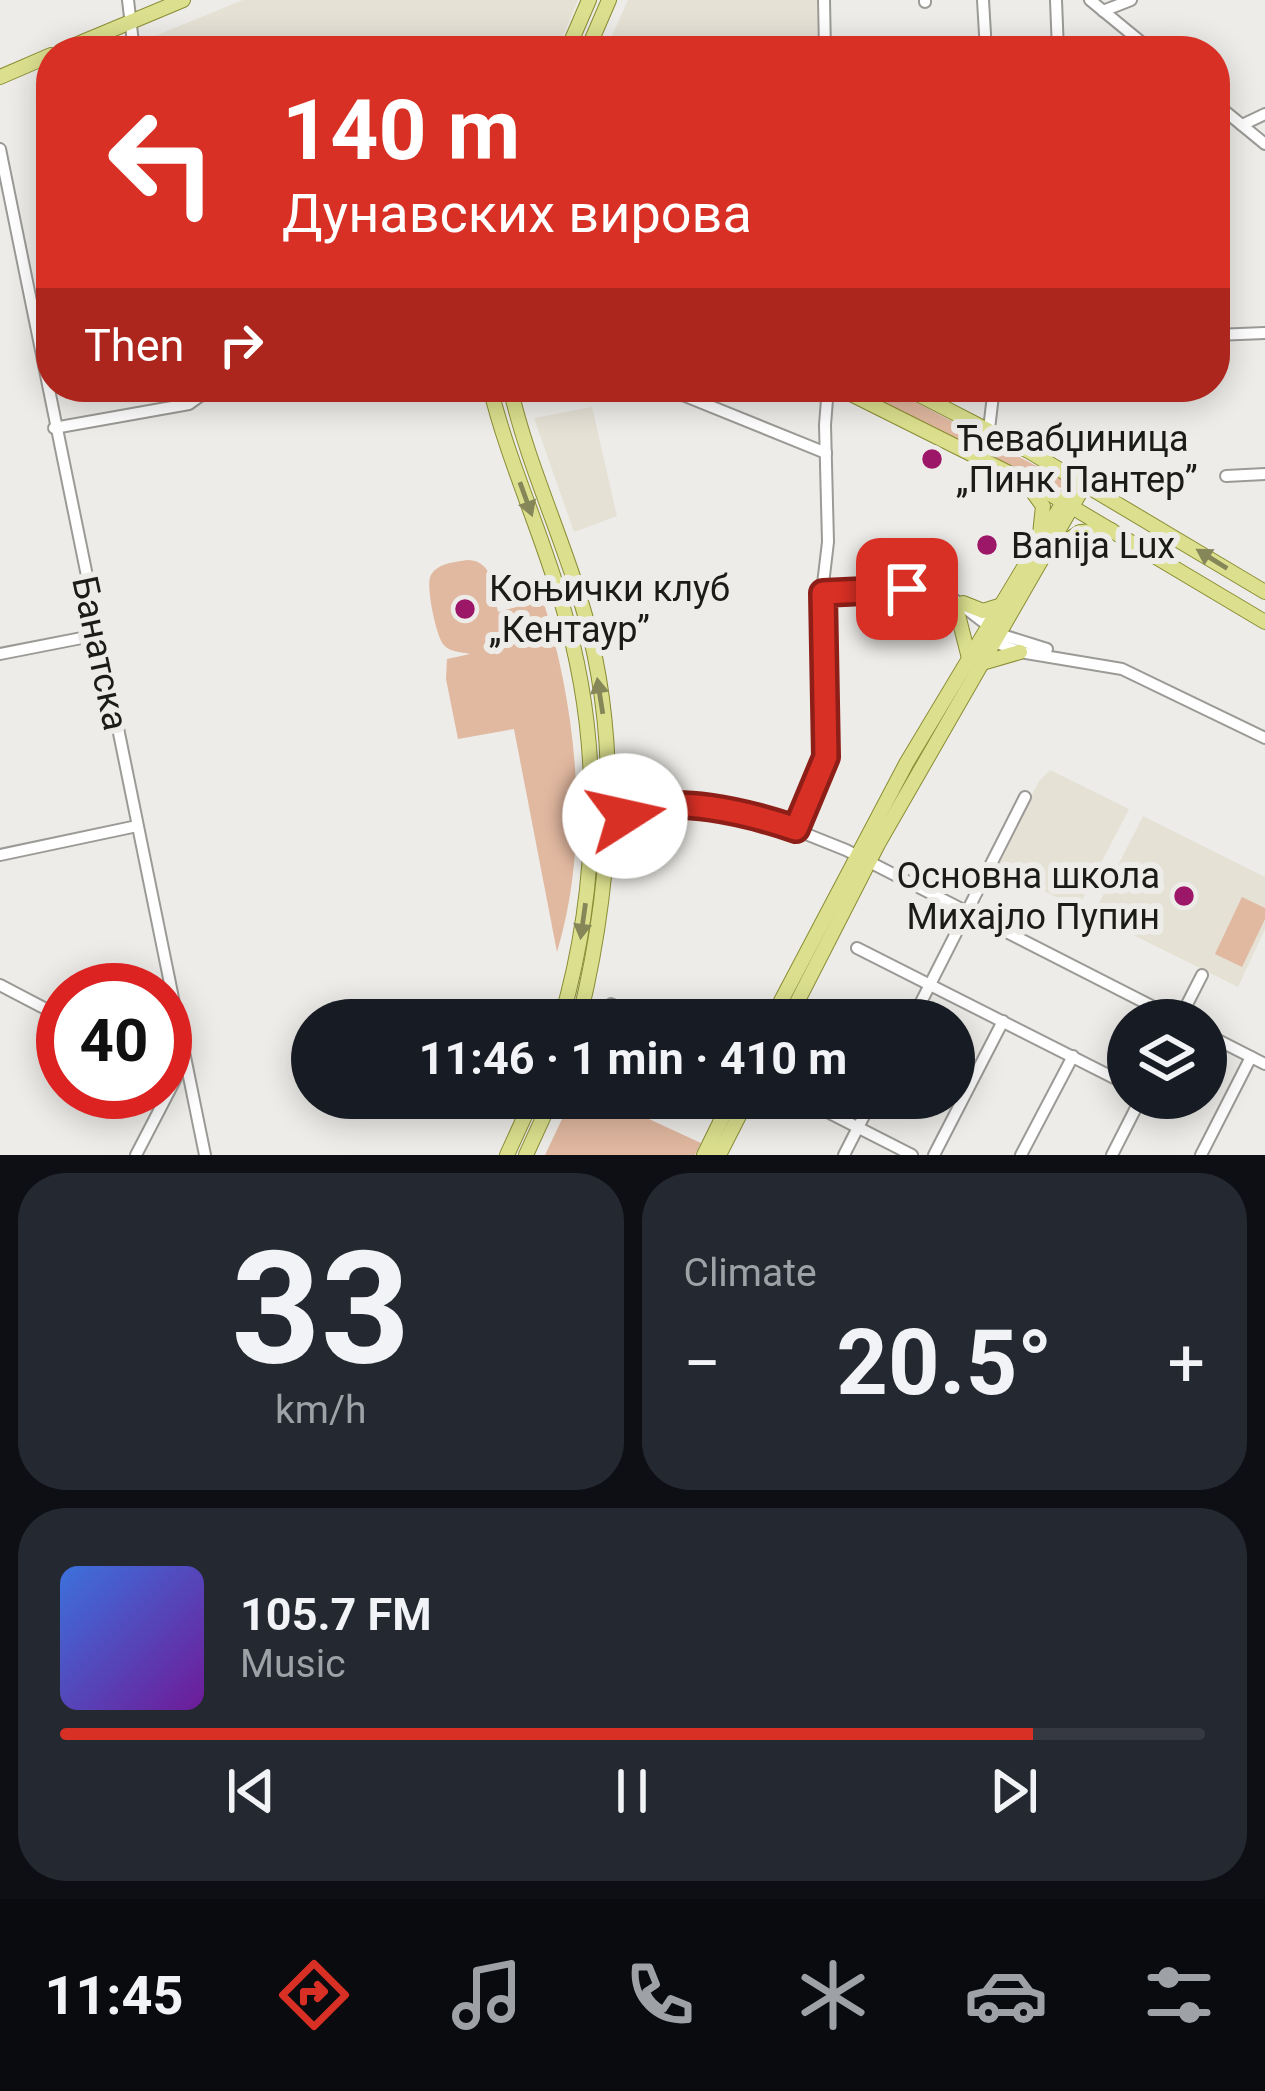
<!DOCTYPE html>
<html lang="en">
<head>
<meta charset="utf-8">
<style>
	:root { --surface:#171b24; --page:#242831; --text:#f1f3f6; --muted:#9ea1a6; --line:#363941; --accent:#d93025 }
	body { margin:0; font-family:Roboto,sans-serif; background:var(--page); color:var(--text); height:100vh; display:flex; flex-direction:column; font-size:45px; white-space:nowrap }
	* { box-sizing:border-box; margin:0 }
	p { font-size:39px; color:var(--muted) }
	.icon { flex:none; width:66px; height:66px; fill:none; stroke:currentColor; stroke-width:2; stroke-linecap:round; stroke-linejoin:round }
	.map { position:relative; height:1155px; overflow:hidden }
	.details { display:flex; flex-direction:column; gap:18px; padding:18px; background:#0d0f14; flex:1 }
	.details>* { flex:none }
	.guide { position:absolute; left:36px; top:36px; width:1194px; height:366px; border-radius:48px; box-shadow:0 6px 30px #0003; background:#d93025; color:#fff; overflow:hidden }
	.controls { position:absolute; left:1107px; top:999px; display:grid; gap:24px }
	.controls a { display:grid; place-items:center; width:120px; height:120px; border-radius:50%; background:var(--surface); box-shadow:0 6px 30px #0003; font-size:60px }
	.speed { position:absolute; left:36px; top:963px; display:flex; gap:24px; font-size:60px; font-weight:700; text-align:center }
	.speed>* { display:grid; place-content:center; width:156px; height:156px; border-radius:50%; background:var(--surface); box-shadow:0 6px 30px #0003; line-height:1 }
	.speed .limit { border:18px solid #d22; background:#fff; color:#111 }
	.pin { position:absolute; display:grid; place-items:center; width:102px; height:102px; color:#fff; margin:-51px; border-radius:24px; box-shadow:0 6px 18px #0006 }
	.me { position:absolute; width:132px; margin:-66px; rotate:80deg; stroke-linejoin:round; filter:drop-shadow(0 0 9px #0008) }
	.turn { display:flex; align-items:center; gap:42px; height:252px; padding:0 48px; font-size:54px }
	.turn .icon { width:156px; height:156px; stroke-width:2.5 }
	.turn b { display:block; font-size:84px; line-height:102px }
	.then { display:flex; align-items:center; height:114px; padding:0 48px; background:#0003; gap:24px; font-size:45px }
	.big { font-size:90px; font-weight:700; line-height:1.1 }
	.details .tile { flex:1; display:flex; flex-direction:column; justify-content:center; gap:18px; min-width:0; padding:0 42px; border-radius:48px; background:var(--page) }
	.details .dial { align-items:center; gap:0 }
	.dial b { font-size:156px; line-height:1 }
	.song { display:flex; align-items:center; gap:36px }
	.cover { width:144px; height:144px; border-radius:18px; background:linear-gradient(135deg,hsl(220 70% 55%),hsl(280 70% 35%)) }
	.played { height:12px; border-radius:6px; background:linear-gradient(90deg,var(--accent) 85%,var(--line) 85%) }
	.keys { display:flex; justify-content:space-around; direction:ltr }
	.heat { display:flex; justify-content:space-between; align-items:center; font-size:66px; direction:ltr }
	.details .tiles { flex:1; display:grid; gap:18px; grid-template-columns:1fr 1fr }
	.tile:last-child { grid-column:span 2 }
	.trip { position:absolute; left:291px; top:999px; width:684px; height:120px; border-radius:60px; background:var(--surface); box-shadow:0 6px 30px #0003; font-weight:700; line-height:120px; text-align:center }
	.tabs { display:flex; height:192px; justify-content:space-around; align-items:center; background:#090b0e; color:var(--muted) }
	.tabs .icon { width:84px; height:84px }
	.tabs .on { color:var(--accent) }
	.tabs b { font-size:54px; color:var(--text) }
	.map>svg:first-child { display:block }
	.built { fill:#e5e1d5 }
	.green { fill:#e1b8a0 }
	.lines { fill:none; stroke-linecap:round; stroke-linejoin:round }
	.minor-casing { stroke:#9c9a96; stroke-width:14 }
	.major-casing { stroke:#8a8d34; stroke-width:16 }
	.minor { stroke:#fff; stroke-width:10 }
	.major { stroke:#dce08e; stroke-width:14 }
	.oneway { fill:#858759 }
	.route-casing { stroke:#8d1f18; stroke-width:30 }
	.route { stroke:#d93025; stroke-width:21 }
	.poi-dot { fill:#9d1768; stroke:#edece8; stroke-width:4.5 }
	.labels { text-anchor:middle; stroke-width:12; stroke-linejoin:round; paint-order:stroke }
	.poi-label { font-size:36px; fill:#1b1b19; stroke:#edece8; text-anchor:start }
	.street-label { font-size:36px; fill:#1b1b19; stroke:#edece8 }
</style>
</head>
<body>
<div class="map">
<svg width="1265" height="1155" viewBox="0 0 1265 1155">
	<rect width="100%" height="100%" fill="#edece8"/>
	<!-- built -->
	<g class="built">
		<path d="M243 0H578L557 51H148L145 40Z"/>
		<path d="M628 0H817L818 51H605Z"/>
		<path d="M592 407 617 516 574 532 534 418Z"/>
		<path d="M1050 770 1129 809 1078 908 996 867 1039 781Z"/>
		<path d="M1143 816 1265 877V929L1238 987 1093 915Z"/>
	</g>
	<!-- green -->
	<g class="green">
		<path d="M851 387H885L906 397 1061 479 1064 487 1057 488Z"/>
		<path d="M468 560C494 561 493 590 498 612L543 600C577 711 591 839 557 952L514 729 458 739 446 679 447 659 470 654C461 652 449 652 443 644 436 635 425 584 431 575 438 563 455 562 468 560Z"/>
		<path d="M1242 897 1265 908V919L1242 967 1215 954Z"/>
		<path d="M572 1098H603L701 1143 695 1155H545Z"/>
	</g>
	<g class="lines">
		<!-- minor casing -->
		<g class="minor-casing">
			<g id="minor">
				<path d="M128 0 134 51"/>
				<path d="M824 0 825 51"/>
				<path d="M925 0V2"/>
				<path d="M983 0 986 51"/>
				<path d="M1056 0 1058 51"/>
				<path d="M1090 0 1152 51"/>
				<path d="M1103 11 1131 0"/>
				<path d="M1215 103 1265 144"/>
				<path d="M1242 125 1265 114"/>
				<path d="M0 149 205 1155"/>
				<path d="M1215 335 1265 333"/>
				<path d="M663 387 826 453"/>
				<path d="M54 428 189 404 200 396 201 387"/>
				<path d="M989 429 994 387"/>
				<path d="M1226 476 1265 474"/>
				<path d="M823 593 907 589 947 594 999 634 1047 649"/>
				<path d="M990 640 1020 652 1122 669 1265 738"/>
				<path d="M0 654 97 635"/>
				<path d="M608 774 622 794 642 807"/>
				<path d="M796 829 820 778 827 747 823 584 828 542 825 425 828 387"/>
				<path d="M608 838 622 819 642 807 711 809 781 824 846 850 1179 1020"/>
				<path d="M0 855 137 826"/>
				<path d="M857 948 1128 1085"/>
				<path d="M0 985 63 1018"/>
				<path d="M611 1004 646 1020"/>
				<path d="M912 1020 1025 797"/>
				<path d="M1179 1020 1202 975"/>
				<path d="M1206 1034 1265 1064"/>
				<path d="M800 1098 912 1155"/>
				<path d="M136 1155 176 1078"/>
				<path d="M844 1155 873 1098"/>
				<path d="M934 1155 1003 1021"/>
				<path d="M1021 1155 1073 1056"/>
				<path d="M1112 1155 1141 1098"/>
				<path d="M1201 1155 1251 1057"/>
			</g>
		</g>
		<!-- major casing -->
		<g class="major-casing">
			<g id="major">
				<path d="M61 51 183 0"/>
				<path d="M567 51 589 0"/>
				<path d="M587 51 609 0"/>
				<path d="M0 77 51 55"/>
				<path d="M490 387C508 461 541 531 562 604 603 740 600 885 561 1020"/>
				<path d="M510 387C526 458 557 525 579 595 623 734 613 880 579 1020"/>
				<path d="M837 387 1045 491 1265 622"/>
				<path d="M904 387 1030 452 1265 592"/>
				<path d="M1027 484 1043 506 1040 534"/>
				<path d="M1050 552 1080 532 1111 530"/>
				<path d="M963 603 983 611 999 606"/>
				<path d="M957 611 969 658"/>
				<path d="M982 663 1020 652"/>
				<path d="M771 1020 907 762 1077 479"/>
				<path d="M788 1020 878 844 1085 484"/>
				<path d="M507 1155 533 1098"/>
				<path d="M526 1155 552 1098"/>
				<path d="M704 1155 732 1098"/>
				<path d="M719 1155 748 1098"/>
			</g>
		</g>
		<!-- minor -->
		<use href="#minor" class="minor"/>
		<!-- major -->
		<use href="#major" class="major"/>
	</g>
	<!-- one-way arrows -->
	<defs><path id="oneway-solid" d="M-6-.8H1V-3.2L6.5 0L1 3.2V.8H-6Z" transform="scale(3)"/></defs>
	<g class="oneway">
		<use href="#oneway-solid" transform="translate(526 499) rotate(70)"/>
		<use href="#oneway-solid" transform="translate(1212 559) rotate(-148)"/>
		<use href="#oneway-solid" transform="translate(600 696) rotate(-99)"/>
		<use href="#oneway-solid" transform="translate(583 921) rotate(98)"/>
	</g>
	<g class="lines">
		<!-- route casing -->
		<g class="route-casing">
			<path id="route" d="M625 816C667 791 752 814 796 829L826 757 823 593 907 589"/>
		</g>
		<!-- route -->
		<use href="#route" class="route"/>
	</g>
	<!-- markers -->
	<g class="poi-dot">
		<circle cx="932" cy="459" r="12"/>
		<circle cx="987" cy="545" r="12"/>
		<circle cx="465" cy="609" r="12"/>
		<circle cx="1184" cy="896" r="12"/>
	</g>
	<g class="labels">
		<!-- poi labels -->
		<g class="poi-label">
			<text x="956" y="451">Ћевабџиница<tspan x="956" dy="41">„Пинк Пантер”</tspan></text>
			<text x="1011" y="558">Banija Lux</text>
			<text x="489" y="601">Коњички клуб<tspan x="489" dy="41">„Кентаур”</tspan></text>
			<text x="1160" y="888" text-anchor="end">Основна школа<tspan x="1160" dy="41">Михајло Пупин</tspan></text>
		</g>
		<!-- street labels -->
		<g class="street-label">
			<text transform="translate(101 653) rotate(78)" y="13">Банатска</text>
		</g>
	</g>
</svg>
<div class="controls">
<a><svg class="icon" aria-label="layers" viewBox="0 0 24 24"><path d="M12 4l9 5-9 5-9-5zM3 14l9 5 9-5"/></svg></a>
</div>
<div class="speed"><div class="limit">40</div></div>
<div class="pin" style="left:907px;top:589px;background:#d93025"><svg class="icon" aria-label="arrive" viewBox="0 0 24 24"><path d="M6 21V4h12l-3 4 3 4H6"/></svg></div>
<svg class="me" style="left:625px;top:816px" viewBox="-20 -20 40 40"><circle r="19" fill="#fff"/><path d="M0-13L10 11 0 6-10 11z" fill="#d93025"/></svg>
<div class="trip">11:46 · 1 min · 410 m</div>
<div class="guide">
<div class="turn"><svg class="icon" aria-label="left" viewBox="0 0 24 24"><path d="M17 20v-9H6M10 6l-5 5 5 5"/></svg><div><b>140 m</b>Дунавских вирова</div></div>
<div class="then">Then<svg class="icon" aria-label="right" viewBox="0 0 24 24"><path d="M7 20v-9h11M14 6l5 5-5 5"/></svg></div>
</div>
</div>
<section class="details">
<div class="tiles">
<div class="tile dial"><b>33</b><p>km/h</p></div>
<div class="tile"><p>Climate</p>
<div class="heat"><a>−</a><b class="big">20.5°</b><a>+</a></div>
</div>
<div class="tile">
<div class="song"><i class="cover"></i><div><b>105.7 FM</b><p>Music</p></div></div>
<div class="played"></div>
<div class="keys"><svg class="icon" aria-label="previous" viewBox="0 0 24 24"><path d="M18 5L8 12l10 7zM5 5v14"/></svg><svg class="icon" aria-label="pause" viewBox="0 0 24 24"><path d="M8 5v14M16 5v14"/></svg><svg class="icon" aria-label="next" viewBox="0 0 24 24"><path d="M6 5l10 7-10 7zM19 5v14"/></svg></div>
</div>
</div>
</section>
<nav class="tabs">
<b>11:45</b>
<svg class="icon on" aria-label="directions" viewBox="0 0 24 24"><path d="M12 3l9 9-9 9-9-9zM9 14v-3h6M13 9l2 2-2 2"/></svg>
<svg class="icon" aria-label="music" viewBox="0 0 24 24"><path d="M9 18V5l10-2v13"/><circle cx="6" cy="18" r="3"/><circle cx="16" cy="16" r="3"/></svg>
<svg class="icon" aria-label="phone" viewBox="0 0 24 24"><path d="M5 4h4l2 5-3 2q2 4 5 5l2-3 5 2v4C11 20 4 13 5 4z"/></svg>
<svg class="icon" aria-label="climate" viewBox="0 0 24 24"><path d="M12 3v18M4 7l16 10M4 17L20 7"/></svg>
<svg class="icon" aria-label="car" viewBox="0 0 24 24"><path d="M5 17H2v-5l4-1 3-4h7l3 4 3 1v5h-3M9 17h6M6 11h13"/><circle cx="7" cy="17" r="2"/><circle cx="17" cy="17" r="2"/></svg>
<svg class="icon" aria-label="filters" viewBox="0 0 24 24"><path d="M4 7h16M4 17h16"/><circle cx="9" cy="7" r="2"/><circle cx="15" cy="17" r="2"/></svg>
</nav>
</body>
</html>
